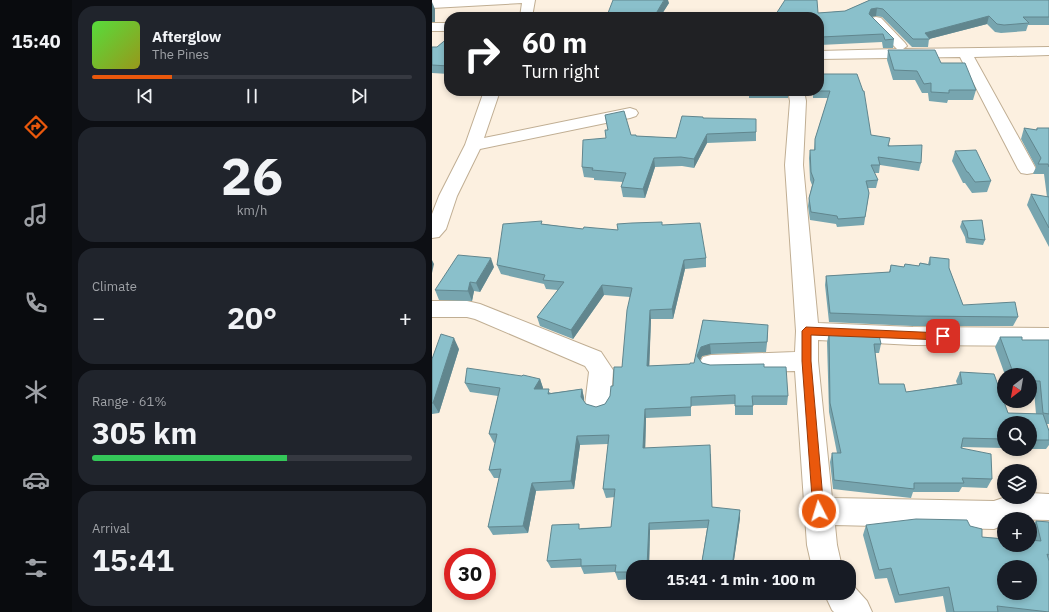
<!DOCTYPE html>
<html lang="en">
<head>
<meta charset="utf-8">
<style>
	:root { --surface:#171b24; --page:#20242c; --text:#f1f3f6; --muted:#9ea1a6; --line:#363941; --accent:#ea580c }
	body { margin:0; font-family:"IBM Plex Sans",sans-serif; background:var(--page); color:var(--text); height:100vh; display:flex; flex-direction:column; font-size:15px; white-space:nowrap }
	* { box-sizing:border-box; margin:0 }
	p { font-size:13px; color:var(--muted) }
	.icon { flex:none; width:22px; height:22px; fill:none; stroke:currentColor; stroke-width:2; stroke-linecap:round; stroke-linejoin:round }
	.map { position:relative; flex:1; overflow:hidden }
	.details { display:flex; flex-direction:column; gap:6px; padding:6px; background:#0d0f14; width:360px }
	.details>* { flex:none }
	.top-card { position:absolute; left:12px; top:12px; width:380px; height:84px; border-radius:16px; box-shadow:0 2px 6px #0003; background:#202124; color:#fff; overflow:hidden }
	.needle { width:26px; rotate:211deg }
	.buttons { position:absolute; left:565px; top:368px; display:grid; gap:8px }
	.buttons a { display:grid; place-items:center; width:40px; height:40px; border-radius:50%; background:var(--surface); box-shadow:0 2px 6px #0003; font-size:20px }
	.speed { position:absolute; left:12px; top:548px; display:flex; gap:8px; font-size:20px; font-weight:700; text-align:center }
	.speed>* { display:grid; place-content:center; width:52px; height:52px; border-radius:50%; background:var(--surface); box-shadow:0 2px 6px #0003; line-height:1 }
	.speed .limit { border:6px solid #d22; background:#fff; color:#111 }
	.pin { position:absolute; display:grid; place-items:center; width:34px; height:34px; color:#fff; margin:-17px; border-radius:8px; box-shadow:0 2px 6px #0006 }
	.me { position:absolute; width:44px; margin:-22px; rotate:355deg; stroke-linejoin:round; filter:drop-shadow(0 0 3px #0008) }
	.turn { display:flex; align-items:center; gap:14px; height:84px; padding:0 12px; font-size:18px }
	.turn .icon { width:52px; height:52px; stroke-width:2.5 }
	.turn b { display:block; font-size:28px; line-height:34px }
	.big { font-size:30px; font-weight:700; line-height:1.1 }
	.details .card { flex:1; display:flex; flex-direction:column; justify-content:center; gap:6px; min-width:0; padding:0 14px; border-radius:16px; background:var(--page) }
	.details .dial { align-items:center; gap:0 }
	.dial b { font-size:52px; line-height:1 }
	.song { display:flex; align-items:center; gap:12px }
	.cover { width:48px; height:48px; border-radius:6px; background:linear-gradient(135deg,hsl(110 70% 55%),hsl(60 70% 35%)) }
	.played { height:4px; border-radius:2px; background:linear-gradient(90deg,var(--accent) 25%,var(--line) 25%) }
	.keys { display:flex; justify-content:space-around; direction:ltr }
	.heat { display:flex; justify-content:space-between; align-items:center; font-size:22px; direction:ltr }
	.charge { height:6px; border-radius:3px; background:linear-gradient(90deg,#34c759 61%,var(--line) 0) }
	.trip { position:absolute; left:194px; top:560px; width:230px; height:40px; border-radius:16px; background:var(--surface); box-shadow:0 2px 6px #0003; font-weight:700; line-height:40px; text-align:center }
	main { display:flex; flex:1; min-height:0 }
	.dock { display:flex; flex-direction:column; width:72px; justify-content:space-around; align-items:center; background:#090b0e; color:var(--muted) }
	.dock .icon { width:28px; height:28px }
	.dock .on { color:var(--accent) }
	.dock b { font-size:18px; color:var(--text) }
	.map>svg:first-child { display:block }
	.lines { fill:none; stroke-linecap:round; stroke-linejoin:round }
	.minor-casing { stroke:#c0ae93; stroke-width:2 }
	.minor { fill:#fff; fill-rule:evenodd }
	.wall { fill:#77a5af }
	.shaded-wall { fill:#61868e }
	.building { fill:#8ac0cb; stroke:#61868e; fill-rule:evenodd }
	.route { fill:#ea580c; stroke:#983908 }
</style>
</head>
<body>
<main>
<nav class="dock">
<b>15:40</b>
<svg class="icon on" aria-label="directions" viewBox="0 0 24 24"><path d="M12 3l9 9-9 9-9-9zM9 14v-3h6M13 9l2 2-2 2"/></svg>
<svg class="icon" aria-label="music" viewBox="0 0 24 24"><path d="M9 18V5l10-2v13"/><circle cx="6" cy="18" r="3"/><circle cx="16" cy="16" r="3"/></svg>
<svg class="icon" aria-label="phone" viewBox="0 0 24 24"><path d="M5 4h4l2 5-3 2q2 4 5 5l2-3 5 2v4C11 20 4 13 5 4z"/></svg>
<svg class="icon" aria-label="climate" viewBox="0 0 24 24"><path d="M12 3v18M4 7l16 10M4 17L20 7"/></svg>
<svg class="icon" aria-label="car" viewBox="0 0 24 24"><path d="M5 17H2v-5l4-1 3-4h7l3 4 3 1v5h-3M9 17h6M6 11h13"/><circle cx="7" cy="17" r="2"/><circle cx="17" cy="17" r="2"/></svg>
<svg class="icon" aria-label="filters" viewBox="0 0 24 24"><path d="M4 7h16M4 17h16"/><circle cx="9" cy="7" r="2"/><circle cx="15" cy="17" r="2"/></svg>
</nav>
<section class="details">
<div class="card">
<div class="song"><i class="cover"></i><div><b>Afterglow</b><p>The Pines</p></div></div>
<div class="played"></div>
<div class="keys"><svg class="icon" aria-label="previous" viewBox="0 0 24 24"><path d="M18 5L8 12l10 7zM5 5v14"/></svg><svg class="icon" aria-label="pause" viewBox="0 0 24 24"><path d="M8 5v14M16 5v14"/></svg><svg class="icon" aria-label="next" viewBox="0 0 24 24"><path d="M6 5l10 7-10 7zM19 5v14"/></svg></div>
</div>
<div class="card dial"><b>26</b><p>km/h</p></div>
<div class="card"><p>Climate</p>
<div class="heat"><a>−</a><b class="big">20°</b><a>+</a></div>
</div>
<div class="card"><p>Range · 61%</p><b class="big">305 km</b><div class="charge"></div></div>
<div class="card"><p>Arrival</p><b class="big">15:41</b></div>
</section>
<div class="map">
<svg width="617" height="612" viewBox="0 0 617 612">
	<rect width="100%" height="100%" fill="#fcf0e0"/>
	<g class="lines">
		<!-- minor casing -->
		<g class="minor-casing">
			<g id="minor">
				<path d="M0 0H103L100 17H88L90 3 0 8Z"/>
				<path d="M444 17 449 18 473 43 475 46 471 49 617 47V55L542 57 604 169 601 173 595 174 589 173 586 169 528 57 387 59V51L465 49 437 21 439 18Z"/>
				<rect x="0" y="23" width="17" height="8"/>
				<path d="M52 91H68L52 138 198 108 204 110 206 113 204 116 198 118 48 149 25 196 14 229 7 237 0 238V214L7 196 33 145Z"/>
				<path d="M356 91H372L374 101 371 165 386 323 481 327 617 328V346L481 345 386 340V361L400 498 562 501 574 497H598V493L617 494V520L572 519V525L562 529 403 525 405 545 410 567H380L375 545 363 371 279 373 271 371 267 364 271 357 279 355 363 352 364 331 353 165 358 101Z"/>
				<path d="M0 301H35L48 304 169 352 181 370 179 405 175 412 166 415 157 412 153 405 157 372 153 366 43 319 35 317H0Z"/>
				<path d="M417 581 435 601 440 612H402L400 610 392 593H417Z"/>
			</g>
		</g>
		<!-- minor -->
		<use href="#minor" class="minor"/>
	</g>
	<!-- wall -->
	<g class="wall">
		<path d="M438 0H617V25H596L594 31 569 33 563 32 555 24 497 39 496 47H480L450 17 444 16 440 17 462 39 461 48H451L450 42 388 45 387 43V17L386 13 413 11Z"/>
		<path d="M237 3 228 17H176V13Z"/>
		<path d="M17 37V74L0 73V47H5Z"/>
		<path d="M456 50 509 63 544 90 541 100H516L515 103 497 101 496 93H490L483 80H461L455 60Z"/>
		<path d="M387 74 439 135 489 163 487 171 448 165 447 173H442L446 180 444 188H436L437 193 432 225 405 227 404 224 378 220 376 206 377 198 380 185 378 180 377 158 378 150H382L383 139 396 98H381V91H387Z"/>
		<rect x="317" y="93" width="39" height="5"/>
		<path d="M173 115 199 135 204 136 244 138 271 118 324 132V141L275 143 262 168 250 166 223 167 213 198 191 197 189 187 191 182 162 180V178L152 177 150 167 174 138 176 130Z"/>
		<path d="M592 128 604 130 605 128H617V247L595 205 599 194 615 197 612 174H601L604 167 589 139Z"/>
		<path d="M523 151 559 181 555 192 540 193 533 183H531L520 161Z"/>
		<path d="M530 221 553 240 551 245 534 243 533 237 528 227Z"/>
		<path d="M111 224 151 229 186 230 230 225 274 258V267L253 269 241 319H219L217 366 258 364 262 363 271 320 336 335 334 352 279 354 270 356 268 360 270 363 278 365 332 367 356 396 355 405H321V415H303V404L259 406V416L214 418 213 448 279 454 280 507 308 518 301 567H269L275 528 218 530 217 567H201V579L186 580 183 572 152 574 149 567 119 568 115 561 149 528 179 527 183 497 174 498 171 489 176 444 148 445 142 489 104 491 96 533 61 535 56 527 67 478H62L57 470 63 443H62L57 434 66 396 38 392 33 383 108 379 111 388V389L119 393 150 389 152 398V402L154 404 164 407 173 404 178 396 181 386 190 367 198 297 172 295 141 339 108 326 105 317 126 290 114 289 112 284 69 274 65 265Z"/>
		<path d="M498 257 517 268 531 305 586 317 581 326H481L397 322 393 285 394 276 457 272 459 265 472 267 473 264 487 266 488 263 496 264Z"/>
		<path d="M62 267 48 292 42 291 40 301 7 300 3 290Z"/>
		<path d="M397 332 449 344 447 353H443L447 384 474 392 525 384 524 381 528 372 576 413 604 414 602 391H598V375H573L563 347 568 337 590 340H617V424H615L617 431V445L614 449H598V423H572V448L530 447 560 479 555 488 530 487 527 492H481L479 498 401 489 398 462 400 453H405L397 412 395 342Z"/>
		<path d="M27 349 7 413 0 414V359Z"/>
		<path d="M604 521 617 522V612H514L511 596 463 603 455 578 443 579 431 535 434 525 538 526 550 537 599 540 598 537V529Z"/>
		<path d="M289 593H298L297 594Z"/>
	</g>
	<!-- shaded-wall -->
	<g class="shaded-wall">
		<path d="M232 0H236L237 3 228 17H222Z"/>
		<path d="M0 2 3 9V22H0Z"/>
		<path d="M445 8 444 16 438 17 437 14 439 9Z"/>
		<path d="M67 14 68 17H64Z"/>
		<path d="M557 16 555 24 497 39 493 33Z"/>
		<path d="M275 134V143L262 168V159Z"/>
		<path d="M222 158 223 167 213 198 211 189Z"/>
		<path d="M59 258 62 267 48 292 44 283Z"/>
		<path d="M0 260 2 264 0 273Z"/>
		<path d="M252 260 253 269 241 319 240 309Z"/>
		<path d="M38 282 42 291 40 301 36 291Z"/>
		<path d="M170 285 172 295 141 339 139 330Z"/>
		<path d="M218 310 219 319 217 375 215 366Z"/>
		<path d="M22 338 27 349 7 413 1 403Z"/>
		<path d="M278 344 279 354 270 356 266 365 265 356 269 347Z"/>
		<path d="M108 379 111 388 106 399 102 389Z"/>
		<path d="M150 389 152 398V406L149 397Z"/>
		<path d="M213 409 214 418 213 457 211 448Z"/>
		<path d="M145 436 148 445 142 489 139 481Z"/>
		<path d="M100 483 104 491 96 533 91 526Z"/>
		<path d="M308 510V518L301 567H300Z"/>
		<path d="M217 523 218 530 217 567H215Z"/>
	</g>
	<!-- building -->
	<g class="building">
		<path d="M181 0H232L222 17 176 13Z"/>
		<path d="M353 0H385L386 13 413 11 438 0H617V17H591L597 23 572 25 565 24 557 16 493 33 498 39H481L451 9 445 8 439 9 437 14 462 39 453 40 451 34 389 37 387 33V17H342Z"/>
		<path d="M42 13 67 14 64 17H38Z"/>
		<path d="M17 37V66L0 65V47H5Z"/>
		<path d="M456 50H503L509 63H533L544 90H517V93L499 92V83L492 84 485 71 462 70Z"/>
		<path d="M387 74H425L431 91H432L439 135 458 138 456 146 490 145 489 163 446 157 448 165H439L446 180 434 181 437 193 433 217 406 219 405 216 379 212 377 198 382 180 379 172 378 150H383V139L398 91H387Z"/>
		<rect x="317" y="91" width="39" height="2"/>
		<path d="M192 111 199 135H204V136L244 138 250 116 271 117V118L324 119V132L275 134 262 159 249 157 222 158 211 189 189 187 194 173 160 170 161 168 150 167 151 140 174 138 173 130H176L173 115Z"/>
		<path d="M592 128 605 130V128H617V167L616 164H606L609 158Z"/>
		<path d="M544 150 559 181 543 182 536 172H535L523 151Z"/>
		<path d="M599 194 617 197V228Z"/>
		<path d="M550 220 553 240 536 238 535 231 530 221Z"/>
		<path d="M110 221 109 224 151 229 152 227 186 230 185 224 200 223 230 222V225L268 223 274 258 252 260 240 309 218 310 215 366 258 364V363H262L271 320 336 325 335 342 278 344 269 347 265 356 270 363 278 365 332 364V367H354L356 396H320L321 406H303V395L259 397V407L213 409 211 448 278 445 280 507 308 510 300 567H269L277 520 217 523 215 567H201V572H183L184 565 149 566V559L115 561 120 525 147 524V529L179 527 183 489H171L177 435 145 436 139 481 100 483 91 526 56 527 69 469 57 470 65 434H57L68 388 33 383 35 368 90 376 91 375 108 379 102 389H117L116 394 150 389 149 397 154 404 164 407 173 404 178 396 179 386H181L182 367H190L195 310 200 288 170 285 139 330 105 317 132 282 111 280 113 275 65 265 71 224Z"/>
		<path d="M26 255 59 258 44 283 38 282 36 291 3 290Z"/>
		<path d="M498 257 517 259V268L531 305 583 302 586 317 484 316 398 313 394 276 458 272 459 265 472 267 473 264 487 266 488 263 498 265Z"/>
		<path d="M397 332 447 335 449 344H442L447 384H472L474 392 530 384 528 372 562 374 576 413 611 414 617 431V440H598V423H572V439L531 438 529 448 559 454 560 479 530 478 532 483H482V489L402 480 400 453H409L398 403Z"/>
		<path d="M9 334 22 338 1 403H0V359Z"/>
		<path d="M568 337H590V340H617V414L611 413 608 381H598V375H582Z"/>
		<path d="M484 519 535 520 538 526 550 529V537L572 539V545H598V540L609 541 604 521 617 522V555L615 554 617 561V612L565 606 566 612H522L517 587 467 595 459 568 447 570 434 525ZM572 567H598V593H572Z"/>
	</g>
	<!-- route -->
	<path class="route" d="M374 327 511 333 516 336 511 340 379 335V361L392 511 391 515 387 516 382 515 381 511 370 361V331Z"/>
</svg>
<div class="buttons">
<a><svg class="needle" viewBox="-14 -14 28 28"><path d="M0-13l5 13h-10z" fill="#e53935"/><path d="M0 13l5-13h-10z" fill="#9ea1a6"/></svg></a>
<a><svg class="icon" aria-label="search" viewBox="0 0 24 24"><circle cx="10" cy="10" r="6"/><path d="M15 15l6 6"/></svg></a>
<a><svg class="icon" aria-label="layers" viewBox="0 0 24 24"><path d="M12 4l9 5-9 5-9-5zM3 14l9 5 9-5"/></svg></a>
<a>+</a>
<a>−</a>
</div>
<div class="speed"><div class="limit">30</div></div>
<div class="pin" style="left:511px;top:336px;background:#d93025"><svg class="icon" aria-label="arrive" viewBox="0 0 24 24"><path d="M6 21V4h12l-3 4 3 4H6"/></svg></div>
<svg class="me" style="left:387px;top:511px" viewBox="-20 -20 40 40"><circle r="17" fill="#ea580c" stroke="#fff" stroke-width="3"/><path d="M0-11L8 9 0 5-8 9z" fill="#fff"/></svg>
<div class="trip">15:41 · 1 min · 100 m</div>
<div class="top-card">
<div class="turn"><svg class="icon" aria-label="right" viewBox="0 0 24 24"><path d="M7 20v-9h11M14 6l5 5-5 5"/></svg><div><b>60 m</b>Turn right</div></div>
</div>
</div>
</main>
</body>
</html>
